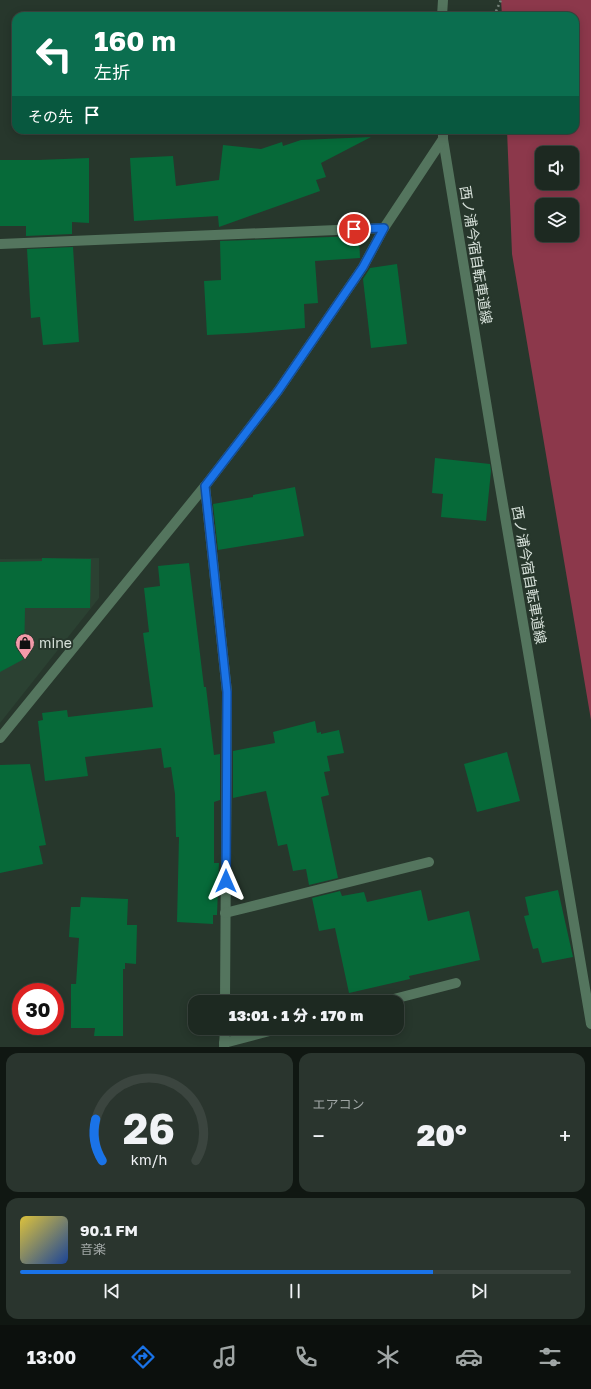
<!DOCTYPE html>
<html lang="ja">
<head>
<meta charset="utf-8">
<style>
	:root { --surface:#1d2921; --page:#2a352e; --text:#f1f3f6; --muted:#a0a6a5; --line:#3b453f; --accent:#1a73e8 }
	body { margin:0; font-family:"Golos Text","Noto Sans JP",sans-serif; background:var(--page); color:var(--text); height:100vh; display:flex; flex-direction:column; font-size:15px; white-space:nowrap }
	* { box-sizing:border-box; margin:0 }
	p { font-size:13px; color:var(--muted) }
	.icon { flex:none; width:22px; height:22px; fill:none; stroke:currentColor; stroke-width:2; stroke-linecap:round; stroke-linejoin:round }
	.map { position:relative; height:1047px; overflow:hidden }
	.sheet { display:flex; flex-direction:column; gap:6px; padding:6px; background:#101712; flex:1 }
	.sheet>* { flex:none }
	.top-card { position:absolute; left:12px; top:12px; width:567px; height:122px; border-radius:12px; box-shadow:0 2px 10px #0003,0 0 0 1px var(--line); background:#0b6e4f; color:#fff; overflow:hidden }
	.fabs { position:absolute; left:535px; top:146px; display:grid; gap:8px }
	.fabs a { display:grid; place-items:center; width:44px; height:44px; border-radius:8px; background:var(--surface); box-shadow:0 2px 10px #0003,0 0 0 1px var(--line); font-size:20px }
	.speed { position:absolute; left:12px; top:983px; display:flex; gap:8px; font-size:20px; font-weight:700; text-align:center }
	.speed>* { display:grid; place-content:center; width:52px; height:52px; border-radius:50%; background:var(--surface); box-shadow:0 2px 10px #0003,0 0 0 1px var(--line); line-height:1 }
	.speed .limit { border:6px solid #d22; background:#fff; color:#111 }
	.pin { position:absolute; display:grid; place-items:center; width:34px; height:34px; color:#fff; margin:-17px; border:2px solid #fff; border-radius:50%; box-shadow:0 1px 4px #0007 }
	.me { position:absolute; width:44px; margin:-22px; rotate:0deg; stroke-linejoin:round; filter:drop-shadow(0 0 3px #0008) }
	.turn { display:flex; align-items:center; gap:14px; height:84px; padding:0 16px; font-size:18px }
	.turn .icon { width:52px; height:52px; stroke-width:2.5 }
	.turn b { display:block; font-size:28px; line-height:34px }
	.then { display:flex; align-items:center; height:38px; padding:0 16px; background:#0003; gap:8px; font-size:15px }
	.big { font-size:30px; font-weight:800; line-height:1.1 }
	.sheet .card { flex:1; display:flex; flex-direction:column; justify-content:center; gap:6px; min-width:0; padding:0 14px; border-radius:12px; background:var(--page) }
	.sheet .dial { align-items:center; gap:0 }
	.dial svg { height:104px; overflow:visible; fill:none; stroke:var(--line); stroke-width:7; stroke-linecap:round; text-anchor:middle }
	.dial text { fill:var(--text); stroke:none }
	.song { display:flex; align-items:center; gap:12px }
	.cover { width:48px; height:48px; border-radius:6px; background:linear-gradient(135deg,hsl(50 70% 55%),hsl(220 70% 35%)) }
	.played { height:4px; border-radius:2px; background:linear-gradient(90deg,var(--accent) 75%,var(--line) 75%) }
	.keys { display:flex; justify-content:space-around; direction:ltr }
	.heat { display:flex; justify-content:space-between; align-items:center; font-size:22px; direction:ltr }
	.sheet .tiles { flex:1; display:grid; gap:6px; grid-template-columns:1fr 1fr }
	.card:last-child { grid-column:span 2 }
	.trip { position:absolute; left:188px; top:995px; width:216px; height:40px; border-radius:12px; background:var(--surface); box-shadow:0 2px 10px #0003,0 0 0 1px var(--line); font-weight:800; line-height:40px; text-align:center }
	.dock { display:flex; height:64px; justify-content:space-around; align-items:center; background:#0c100d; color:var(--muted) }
	.dock .icon { width:28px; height:28px }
	.dock .selected { color:var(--accent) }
	.dock b { font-size:18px; color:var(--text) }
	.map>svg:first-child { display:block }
	.built { fill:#2b4132 }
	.forest { fill:#8c384b; fill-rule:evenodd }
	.building { fill:#066a39 }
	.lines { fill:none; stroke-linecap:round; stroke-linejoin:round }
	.path { stroke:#78857c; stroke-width:2.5; stroke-dasharray:2 3; stroke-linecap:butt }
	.minor { stroke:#54755e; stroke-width:10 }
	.route-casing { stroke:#114b97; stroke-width:10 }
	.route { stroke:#1a73e8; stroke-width:7 }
	.labels { text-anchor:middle; stroke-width:4; stroke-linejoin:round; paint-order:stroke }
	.street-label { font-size:14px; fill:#d6e0d9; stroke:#27372c }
	.poi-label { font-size:14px; fill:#d6e0d9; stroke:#27372c; text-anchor:start }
</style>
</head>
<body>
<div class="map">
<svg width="591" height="1047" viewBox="0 0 591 1047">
	<rect width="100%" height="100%" fill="#27372c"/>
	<!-- built -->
	<path class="built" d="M99 558V598L0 723V559Z"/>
	<!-- forest -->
	<path class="forest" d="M501 0H591V720L512 254 507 130H575V16H502ZM542 153H572V183H542ZM542 205H572V235H542Z"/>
	<!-- building -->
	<g class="building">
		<path d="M371 137 321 163 326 177 316 180 320 191 219 227 218 216 134 221 130 158 173 156 176 186 219 180 223 145 261 149 282 142 283 146 301 140Z"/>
		<path d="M89 158V223L72 222V234L26 236V226H0V160H38Z"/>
		<path d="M359 236 360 258 315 261 318 303 304 304 305 328 247 333 207 335 204 281 221 280 220 241Z"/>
		<path d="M73 247 79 342 43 345 40 317 31 318 27 249Z"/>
		<path d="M397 264 407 344 371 348 363 279 370 268Z"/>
		<path d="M435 458 490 464 491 471 486 521 441 517 443 494 432 493Z"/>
		<path d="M295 487 304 536 218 550 213 504 253 497V495Z"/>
		<path d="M42 558 91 559 90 608H25L24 659 0 672V562L42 561Z"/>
		<path d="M189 563 204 687H206L214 755 220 754V800L214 802V863H219L217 915H213V924L177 922 179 837H176L175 794 171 767 164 768 161 748 85 757 88 776 45 781 38 721 43 720 42 713 67 710 68 717 153 707 143 633 149 632 144 588 160 586 158 566Z"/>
		<path d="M315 721 317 733 321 732V734L339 730 344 753 327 756 330 771 324 772 329 795 321 797 338 878 309 885 306 869 293 871 287 844 278 846 266 791 233 798V751L275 743 273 732Z"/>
		<path d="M507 752 520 801 477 812 464 764Z"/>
		<path d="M30 764 46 845 39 846 43 864 0 873V765Z"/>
		<path d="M421 890 428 921 469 911 480 960 409 976 410 979 349 993 335 928 319 931 312 898 340 891 342 896 364 892 367 902Z"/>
		<path d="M558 890 573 957 542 963 538 948 533 949 524 916 529 915 525 897Z"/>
		<path d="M81 897 128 899 127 925H137L136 964 125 963V969H123V1036H94L95 1028H71V984H76L79 938 69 937 71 907H80Z"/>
	</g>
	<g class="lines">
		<!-- path -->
		<path class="path" d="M494 16 501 0"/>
		<!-- minor -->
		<g class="minor">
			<path d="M442 16 443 0"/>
			<path d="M443 130V139L497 469 591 1024"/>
			<path d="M0 244 384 228"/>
			<path d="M205 486 227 692 225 1002"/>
			<path d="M0 738 205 486 278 391 363 267 384 228 443 139"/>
			<path d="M225 913 429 862"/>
			<path d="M382 1002 456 983"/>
			<path d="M224 1043 281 1028"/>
			<path d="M224 1047 225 1028"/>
		</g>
	</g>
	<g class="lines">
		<!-- route casing -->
		<g class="route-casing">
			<path id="route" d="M226 881 227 692 205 486 278 391 363 267 384 228 354 229"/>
		</g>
		<!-- route -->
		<use href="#route" class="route"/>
	</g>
	<!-- icons -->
	<defs>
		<g id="shop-pin" transform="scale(1)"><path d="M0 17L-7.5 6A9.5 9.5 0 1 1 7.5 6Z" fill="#f39aa9" stroke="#27372c"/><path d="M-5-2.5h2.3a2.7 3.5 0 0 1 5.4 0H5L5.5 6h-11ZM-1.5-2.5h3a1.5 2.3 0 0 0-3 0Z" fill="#111"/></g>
	</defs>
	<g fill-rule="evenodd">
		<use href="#shop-pin" x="25" y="643"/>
	</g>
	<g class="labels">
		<!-- street labels -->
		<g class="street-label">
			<text transform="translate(476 255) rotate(81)" y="5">西ノ浦今宿自転車道線</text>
			<text transform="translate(529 575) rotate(80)" y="5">西ノ浦今宿自転車道線</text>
		</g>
		<!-- poi labels -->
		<g class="poi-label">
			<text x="39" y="648">mine</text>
		</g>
	</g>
</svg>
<div class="fabs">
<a><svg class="icon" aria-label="sound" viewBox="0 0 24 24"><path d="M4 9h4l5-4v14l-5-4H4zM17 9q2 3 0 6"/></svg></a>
<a><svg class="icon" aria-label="layers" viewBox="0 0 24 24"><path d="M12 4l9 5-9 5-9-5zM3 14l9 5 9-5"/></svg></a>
</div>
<div class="speed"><div class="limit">30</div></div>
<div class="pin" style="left:354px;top:229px;background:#d93025"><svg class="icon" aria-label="arrive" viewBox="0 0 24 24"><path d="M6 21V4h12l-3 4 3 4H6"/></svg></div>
<svg class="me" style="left:226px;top:881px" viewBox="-20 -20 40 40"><path d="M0-17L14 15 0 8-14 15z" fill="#1a73e8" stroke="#fff" stroke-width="4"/></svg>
<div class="trip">13:01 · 1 分 · 170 m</div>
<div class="top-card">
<div class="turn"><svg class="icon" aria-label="left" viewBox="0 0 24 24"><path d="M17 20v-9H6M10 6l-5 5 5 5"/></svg><div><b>160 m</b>左折</div></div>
<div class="then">その先<svg class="icon" aria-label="arrive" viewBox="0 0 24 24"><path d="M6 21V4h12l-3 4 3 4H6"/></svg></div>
</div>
</div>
<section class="sheet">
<div class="tiles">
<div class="card dial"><svg viewBox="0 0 100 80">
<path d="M14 69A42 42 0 1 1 86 69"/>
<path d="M14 69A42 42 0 0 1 9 37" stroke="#1a73e8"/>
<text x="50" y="56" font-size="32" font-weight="700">26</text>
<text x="50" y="72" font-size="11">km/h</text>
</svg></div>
<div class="card"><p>エアコン</p>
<div class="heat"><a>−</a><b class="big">20°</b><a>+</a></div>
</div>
<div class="card">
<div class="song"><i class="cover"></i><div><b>90.1 FM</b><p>音楽</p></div></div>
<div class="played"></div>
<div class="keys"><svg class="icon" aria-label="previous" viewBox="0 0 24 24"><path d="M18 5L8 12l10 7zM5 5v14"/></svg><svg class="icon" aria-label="pause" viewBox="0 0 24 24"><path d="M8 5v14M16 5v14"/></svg><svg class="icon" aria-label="next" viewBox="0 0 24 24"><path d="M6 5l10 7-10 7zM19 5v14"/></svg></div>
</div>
</div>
</section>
<nav class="dock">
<b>13:00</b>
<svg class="icon selected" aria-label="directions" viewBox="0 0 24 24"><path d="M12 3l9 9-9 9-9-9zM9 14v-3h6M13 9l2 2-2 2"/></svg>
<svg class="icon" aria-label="music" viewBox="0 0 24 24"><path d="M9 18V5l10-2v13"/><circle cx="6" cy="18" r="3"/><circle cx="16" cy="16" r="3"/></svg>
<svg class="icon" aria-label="phone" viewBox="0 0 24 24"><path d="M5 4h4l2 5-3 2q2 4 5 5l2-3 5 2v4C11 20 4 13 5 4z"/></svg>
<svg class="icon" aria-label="climate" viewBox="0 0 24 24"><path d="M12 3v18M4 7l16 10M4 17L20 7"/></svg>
<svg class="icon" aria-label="car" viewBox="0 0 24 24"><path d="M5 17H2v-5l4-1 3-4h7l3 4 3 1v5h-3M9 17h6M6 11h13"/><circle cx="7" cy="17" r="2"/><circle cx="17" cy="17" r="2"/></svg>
<svg class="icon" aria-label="filters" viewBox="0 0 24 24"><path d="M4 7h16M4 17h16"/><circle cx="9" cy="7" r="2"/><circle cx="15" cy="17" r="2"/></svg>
</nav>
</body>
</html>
